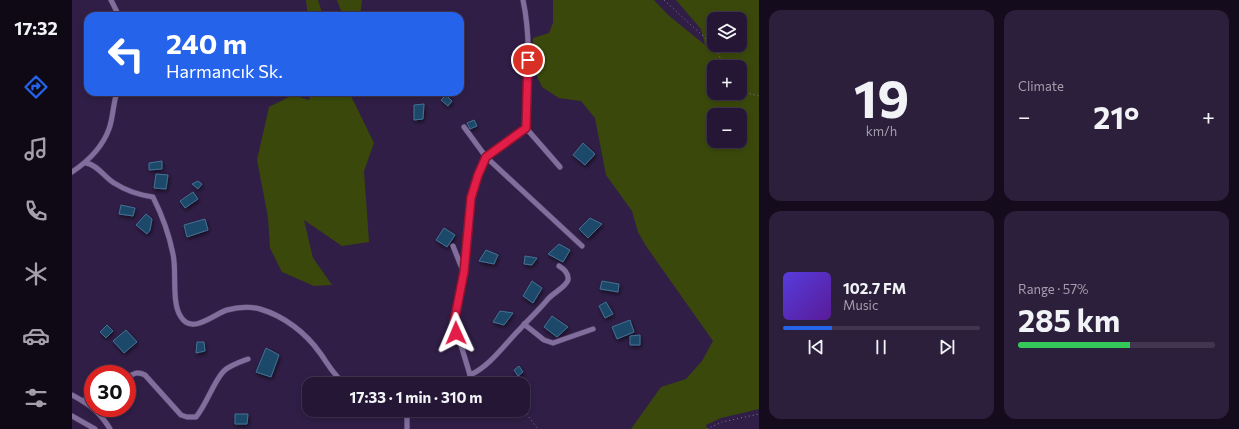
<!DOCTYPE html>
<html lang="en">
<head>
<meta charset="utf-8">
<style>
	:root { --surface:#241634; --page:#2c1f3c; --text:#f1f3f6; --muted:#a39fac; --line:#41354f; --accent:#2563eb }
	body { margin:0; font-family:Commissioner,sans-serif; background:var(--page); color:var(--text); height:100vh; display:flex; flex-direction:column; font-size:15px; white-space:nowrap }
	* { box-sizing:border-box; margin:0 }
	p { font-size:13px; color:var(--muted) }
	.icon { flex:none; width:22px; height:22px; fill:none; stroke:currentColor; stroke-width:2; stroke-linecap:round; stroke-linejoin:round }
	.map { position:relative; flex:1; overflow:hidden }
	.drawer { display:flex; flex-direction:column; gap:10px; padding:10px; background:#140c1d; width:480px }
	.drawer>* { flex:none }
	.top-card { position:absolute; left:12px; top:12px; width:380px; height:84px; border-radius:12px; box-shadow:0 2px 6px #0003,0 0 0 1px var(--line); background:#2563eb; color:#fff; overflow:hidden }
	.fabs { position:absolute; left:635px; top:12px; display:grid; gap:8px }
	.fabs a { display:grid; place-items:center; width:40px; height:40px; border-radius:8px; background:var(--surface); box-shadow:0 2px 6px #0003,0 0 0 1px var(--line); font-size:20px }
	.speed { position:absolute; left:12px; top:365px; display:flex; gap:8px; font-size:20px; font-weight:700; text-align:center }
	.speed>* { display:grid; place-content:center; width:52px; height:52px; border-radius:50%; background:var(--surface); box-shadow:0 2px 6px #0003,0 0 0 1px var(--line); line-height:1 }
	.speed .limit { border:6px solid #d22; background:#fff; color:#111 }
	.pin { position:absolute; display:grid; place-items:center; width:34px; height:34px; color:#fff; margin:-17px; border:2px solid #fff; border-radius:50%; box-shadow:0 1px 4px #0007 }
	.me { position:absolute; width:44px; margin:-22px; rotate:359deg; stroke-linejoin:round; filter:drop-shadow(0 0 3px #0008) }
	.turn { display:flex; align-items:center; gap:14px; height:84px; padding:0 16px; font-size:18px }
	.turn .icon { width:52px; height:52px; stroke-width:2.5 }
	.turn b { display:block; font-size:28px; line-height:34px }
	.big { font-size:30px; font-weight:700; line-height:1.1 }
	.drawer .tile { flex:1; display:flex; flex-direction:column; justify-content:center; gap:6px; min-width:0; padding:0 14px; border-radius:12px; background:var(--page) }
	.drawer .dial { align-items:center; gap:0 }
	.dial b { font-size:52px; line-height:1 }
	.song { display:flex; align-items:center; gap:12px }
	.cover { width:48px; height:48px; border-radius:6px; background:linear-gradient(135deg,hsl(250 70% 55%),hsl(270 70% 35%)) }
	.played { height:4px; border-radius:2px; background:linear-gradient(90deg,var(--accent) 25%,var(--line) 25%) }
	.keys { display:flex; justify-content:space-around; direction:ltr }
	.heat { display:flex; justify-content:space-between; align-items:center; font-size:22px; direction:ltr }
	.charge { height:6px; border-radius:3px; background:linear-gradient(90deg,#34c759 57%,var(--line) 0) }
	.drawer .tiles { flex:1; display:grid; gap:10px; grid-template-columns:repeat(2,1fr) }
	.trip { position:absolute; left:230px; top:377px; width:228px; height:40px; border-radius:12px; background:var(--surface); box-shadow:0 2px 6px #0003,0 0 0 1px var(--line); font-weight:700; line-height:40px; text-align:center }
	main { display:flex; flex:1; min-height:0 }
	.dock { display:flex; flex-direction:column; width:72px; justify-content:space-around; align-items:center; background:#0e0915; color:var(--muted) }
	.dock .icon { width:28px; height:28px }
	.dock .active { color:var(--accent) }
	.dock b { font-size:18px; color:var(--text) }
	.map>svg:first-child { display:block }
	.green { fill:#3a490b; fill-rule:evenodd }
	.building { fill:#1e4a6b; stroke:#447093; filter:url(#shadow) }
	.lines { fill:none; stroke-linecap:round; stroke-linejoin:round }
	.minor-casing { stroke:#4a395c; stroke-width:6 }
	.path { stroke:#87799a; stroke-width:1; stroke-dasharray:1 3; stroke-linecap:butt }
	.minor { stroke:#826e9d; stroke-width:5 }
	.route-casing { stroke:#92132f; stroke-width:10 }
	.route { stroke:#e11d48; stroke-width:7 }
</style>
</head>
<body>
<main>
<nav class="dock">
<b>17:32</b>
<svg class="icon active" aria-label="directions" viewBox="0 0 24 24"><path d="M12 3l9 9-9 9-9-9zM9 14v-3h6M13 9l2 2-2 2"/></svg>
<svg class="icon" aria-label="music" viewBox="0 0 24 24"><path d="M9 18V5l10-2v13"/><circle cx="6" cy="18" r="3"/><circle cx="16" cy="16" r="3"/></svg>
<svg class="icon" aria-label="phone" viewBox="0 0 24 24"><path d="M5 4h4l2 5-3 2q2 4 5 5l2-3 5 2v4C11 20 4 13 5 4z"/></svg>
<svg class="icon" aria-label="climate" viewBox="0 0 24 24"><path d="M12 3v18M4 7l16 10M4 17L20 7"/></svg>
<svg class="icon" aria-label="car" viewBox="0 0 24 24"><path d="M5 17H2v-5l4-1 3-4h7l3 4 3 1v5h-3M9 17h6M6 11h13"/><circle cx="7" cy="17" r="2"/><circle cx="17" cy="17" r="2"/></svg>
<svg class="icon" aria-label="filters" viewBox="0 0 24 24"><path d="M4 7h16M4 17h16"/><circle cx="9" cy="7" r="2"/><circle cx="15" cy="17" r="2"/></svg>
</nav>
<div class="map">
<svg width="687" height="429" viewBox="0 0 687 429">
	<defs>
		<filter id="shadow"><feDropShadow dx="1" dy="2" stdDeviation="2" flood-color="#0009"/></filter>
	</defs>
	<rect width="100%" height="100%" fill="#301e46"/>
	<!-- green -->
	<g class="green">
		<path d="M234 0H246L251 16H236Z"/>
		<path d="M265 0H290L288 16H271Z"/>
		<path d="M481 0H582L596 15 633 45 629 29 604 0H687V409L649 418 634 425 635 429H559L589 387 614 379 630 361 641 341 574 246 566 232 560 211 534 175 523 118 509 101 487 98 470 87 459 63 461 38 477 33 481 23ZM642 19H668V45H642ZM642 67H668V93H642ZM642 115H668V141H642Z"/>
		<path d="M239 92H277L302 143 292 171 297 242 270 246 232 220 241 258 260 285 242 286 210 272 198 248 196 217 185 160 197 107 221 95 237 100Z"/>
	</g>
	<!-- building -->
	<g class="building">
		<path d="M374 95 380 101 376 106 369 100Z"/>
		<path d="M352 104 351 119 342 120V105Z"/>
		<path d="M402 120 405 126 398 129 395 123Z"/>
		<path d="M511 143 523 154 513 165 501 155Z"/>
		<path d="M90 161V169L77 170V163Z"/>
		<path d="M84 174 96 175 94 189 82 188Z"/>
		<path d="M126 181 130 184 126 189 120 184Z"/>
		<path d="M121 192 126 199 113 208 108 201Z"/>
		<path d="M49 205 63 208 61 216 47 214Z"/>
		<path d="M74 214 80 219 78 230 75 234 64 225Z"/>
		<path d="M518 218 530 224 516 238 507 229Z"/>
		<path d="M133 219 136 230 115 237 112 225Z"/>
		<path d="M372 228 383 235 375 247 364 240Z"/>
		<path d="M487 244 498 250 491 262 476 254Z"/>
		<path d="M414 250 426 255 422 264 407 261Z"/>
		<path d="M453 256 465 258 460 265 452 264Z"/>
		<path d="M460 281 470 288 461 303 451 296Z"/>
		<path d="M530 281 547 284 546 292 528 289Z"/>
		<path d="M534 302 541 314 533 318 527 306Z"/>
		<path d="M428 311 441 313 432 325 421 322Z"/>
		<path d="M480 316 496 327 485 337 472 327Z"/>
		<path d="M558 320 562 332 545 339 540 327Z"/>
		<path d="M35 325 41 331 34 338 28 332Z"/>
		<path d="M54 330 65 342 52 353 41 341Z"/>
		<path d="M568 335V345H558V336Z"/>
		<path d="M125 342H132L133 351 124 353Z"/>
		<path d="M194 348 207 355 199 377 184 372Z"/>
		<path d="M447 366 451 372 446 376 442 370Z"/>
		<path d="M163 414H176L175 424H163Z"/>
	</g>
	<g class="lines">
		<!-- minor casing -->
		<g class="minor-casing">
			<g id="minor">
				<path d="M39 0 47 16"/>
				<path d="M392 127 414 157 510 246"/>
				<path d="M454 128 488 167"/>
				<path d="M14 163C26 165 32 177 42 183 53 190 67 195 81 197 90 215 97 234 101 254 105 271 99 303 109 317 120 335 142 314 155 310 166 307 177 306 188 309 212 316 234 333 248 353 256 364 262 376 273 384"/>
				<path d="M0 172C15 162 30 148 37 129 41 118 41 104 45 92"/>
				<path d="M381 246 391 271"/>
				<path d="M452 324 472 340 481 343 521 329"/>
				<path d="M398 375C418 366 432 345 447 330 457 319 467 310 476 299 481 293 494 287 496 280 497 273 492 269 487 266"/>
				<path d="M55 378C62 373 66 371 73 375L109 415 115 417H124C135 404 143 378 153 370 159 365 168 362 176 359"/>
				<path d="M397 384 398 375 382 322 392 272 399 198 406 175 414 157 454 128C455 86 460 41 451 0"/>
				<path d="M0 395C17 404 28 412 38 429"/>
				<path d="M11 401 21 394"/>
				<path d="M0 416 23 429"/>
				<path d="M335 429V410"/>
			</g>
		</g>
		<!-- path -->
		<g class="path">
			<path d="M592 0 644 48 652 67"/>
			<path d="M668 87 675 93 687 96"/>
			<path d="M448 410 453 412 466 429"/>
			<path d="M635 429 650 422 687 414"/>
		</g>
		<!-- minor -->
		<use href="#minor" class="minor"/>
	</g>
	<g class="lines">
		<!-- route casing -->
		<g class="route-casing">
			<path id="route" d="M384 333 382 322 392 272 399 198 406 175 414 157 454 128 456 60"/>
		</g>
		<!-- route -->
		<use href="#route" class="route"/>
	</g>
</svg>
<div class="fabs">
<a><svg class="icon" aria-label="layers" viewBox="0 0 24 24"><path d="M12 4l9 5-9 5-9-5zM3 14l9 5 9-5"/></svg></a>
<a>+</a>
<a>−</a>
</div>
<div class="speed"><div class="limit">30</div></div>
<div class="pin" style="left:456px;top:60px;background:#d93025"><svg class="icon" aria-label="arrive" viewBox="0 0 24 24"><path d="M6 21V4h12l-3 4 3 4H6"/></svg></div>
<svg class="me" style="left:384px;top:333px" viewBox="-20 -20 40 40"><path d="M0-17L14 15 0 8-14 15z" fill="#e11d48" stroke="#fff" stroke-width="4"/></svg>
<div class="trip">17:33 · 1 min · 310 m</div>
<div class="top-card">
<div class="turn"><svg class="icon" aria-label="left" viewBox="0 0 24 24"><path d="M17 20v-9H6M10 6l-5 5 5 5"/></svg><div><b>240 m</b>Harmancık Sk.</div></div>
</div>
</div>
<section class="drawer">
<div class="tiles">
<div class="tile dial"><b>19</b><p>km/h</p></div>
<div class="tile"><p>Climate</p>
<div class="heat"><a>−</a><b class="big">21°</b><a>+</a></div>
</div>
<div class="tile">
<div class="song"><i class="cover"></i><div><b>102.7 FM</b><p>Music</p></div></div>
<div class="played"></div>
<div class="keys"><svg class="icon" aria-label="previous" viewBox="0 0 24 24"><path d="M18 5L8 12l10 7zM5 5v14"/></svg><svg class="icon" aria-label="pause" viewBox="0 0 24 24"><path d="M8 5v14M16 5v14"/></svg><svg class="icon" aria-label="next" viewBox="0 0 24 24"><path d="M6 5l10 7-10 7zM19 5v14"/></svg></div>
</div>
<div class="tile"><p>Range · 57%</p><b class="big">285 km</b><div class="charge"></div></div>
</div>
</section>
</main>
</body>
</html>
